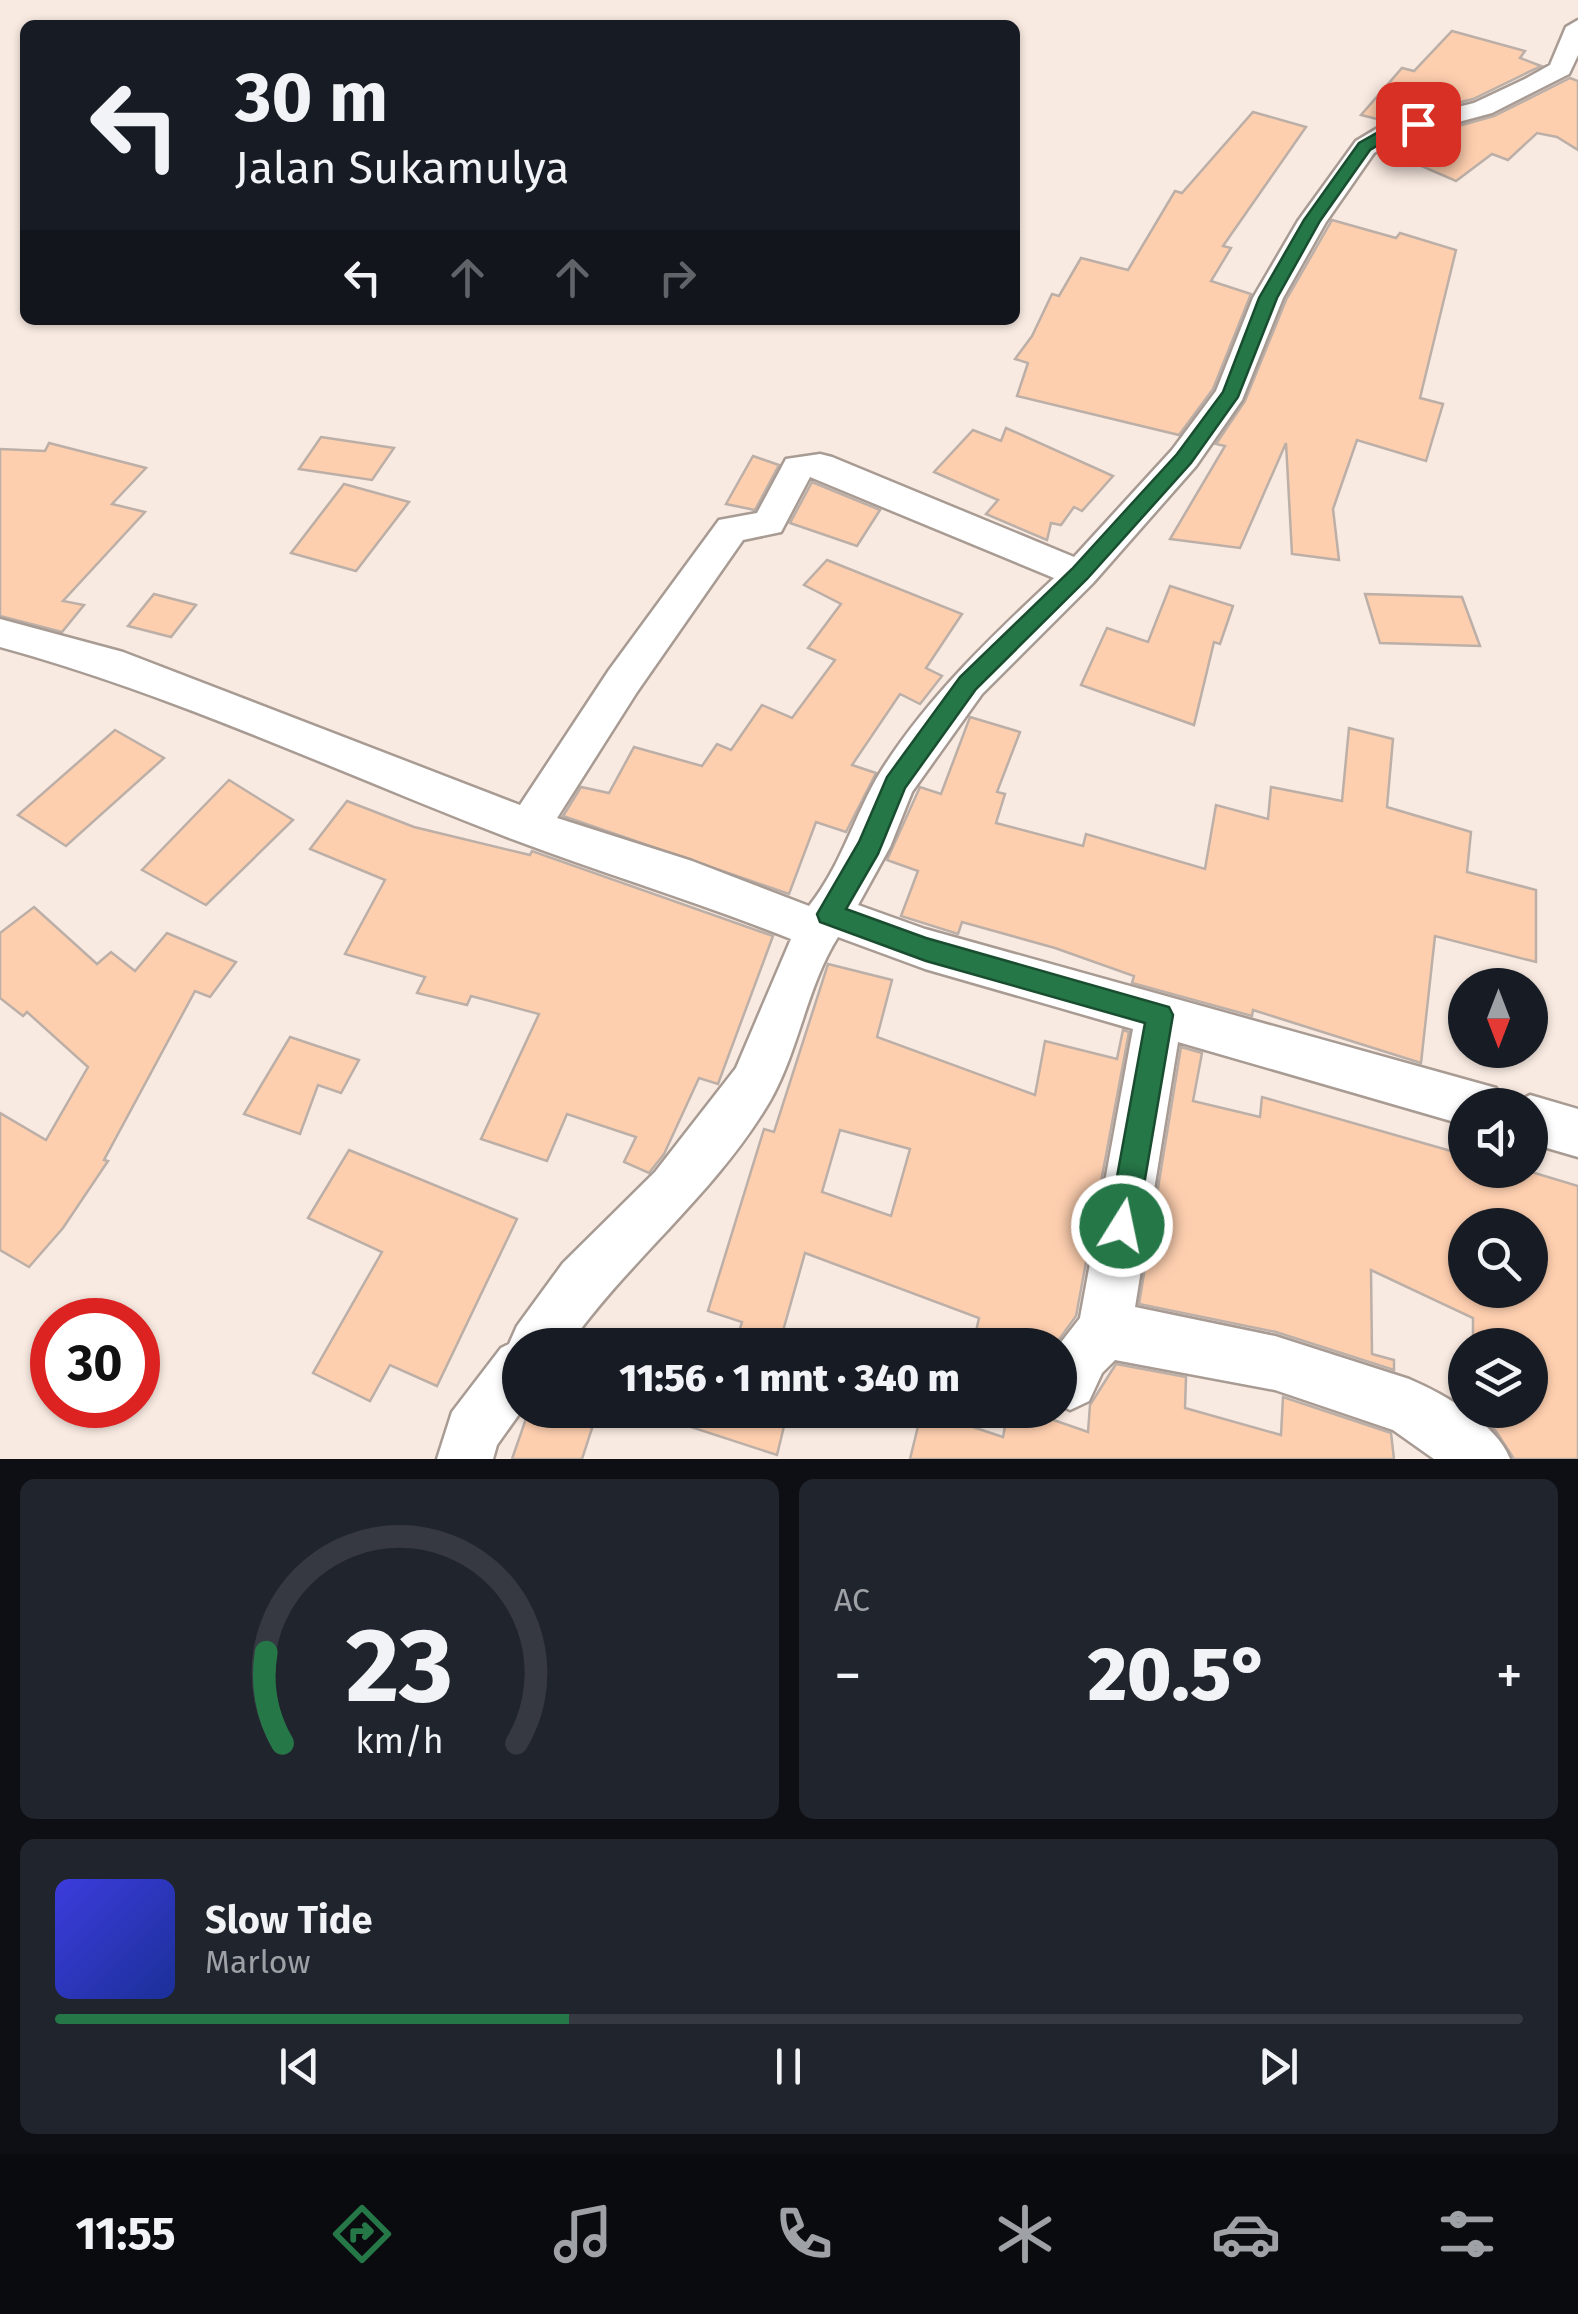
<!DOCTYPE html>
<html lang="id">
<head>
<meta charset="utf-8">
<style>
	:root { --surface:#171b24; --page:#20242c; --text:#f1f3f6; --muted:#9ea1a6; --line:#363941; --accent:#267748 }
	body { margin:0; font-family:"Fira Sans",sans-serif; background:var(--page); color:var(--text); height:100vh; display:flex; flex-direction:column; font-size:38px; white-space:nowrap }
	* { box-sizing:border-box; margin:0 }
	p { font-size:32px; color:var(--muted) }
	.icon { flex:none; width:55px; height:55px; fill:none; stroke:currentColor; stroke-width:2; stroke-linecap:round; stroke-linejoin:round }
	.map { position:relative; height:1459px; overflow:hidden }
	.sheet { display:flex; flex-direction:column; gap:20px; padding:20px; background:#0d0f14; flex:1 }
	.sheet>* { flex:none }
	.hud { position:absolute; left:20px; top:20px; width:1000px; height:305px; border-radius:15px; box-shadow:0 2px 8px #0004; background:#171b24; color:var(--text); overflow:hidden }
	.needle { width:65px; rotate:180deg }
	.buttons { position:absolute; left:1448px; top:968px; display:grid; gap:20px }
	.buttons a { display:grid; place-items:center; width:100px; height:100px; border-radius:50%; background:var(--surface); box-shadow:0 2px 8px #0004; font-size:50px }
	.speed { position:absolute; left:30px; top:1298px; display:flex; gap:20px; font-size:50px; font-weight:700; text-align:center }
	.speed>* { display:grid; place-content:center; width:130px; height:130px; border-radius:50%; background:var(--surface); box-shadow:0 2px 8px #0004; line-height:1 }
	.speed .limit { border:15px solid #d22; background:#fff; color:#111 }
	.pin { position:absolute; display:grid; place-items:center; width:85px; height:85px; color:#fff; margin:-42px; border-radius:20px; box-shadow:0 5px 15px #0006 }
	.me { position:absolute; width:110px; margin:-55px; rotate:10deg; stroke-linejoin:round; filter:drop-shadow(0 0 8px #0008) }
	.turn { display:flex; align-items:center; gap:35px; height:210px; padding:0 50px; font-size:45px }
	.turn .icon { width:130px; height:130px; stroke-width:2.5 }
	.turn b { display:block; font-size:70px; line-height:85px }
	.lanes { display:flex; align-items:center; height:95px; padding:0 50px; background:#0003; justify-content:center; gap:50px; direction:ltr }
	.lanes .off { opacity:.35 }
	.big { font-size:75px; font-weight:800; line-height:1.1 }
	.sheet .widget { flex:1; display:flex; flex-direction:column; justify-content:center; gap:15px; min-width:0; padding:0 35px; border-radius:15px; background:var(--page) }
	.sheet .dial { align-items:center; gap:0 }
	.dial svg { height:260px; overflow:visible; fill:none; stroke:var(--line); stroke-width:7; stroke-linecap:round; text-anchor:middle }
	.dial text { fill:var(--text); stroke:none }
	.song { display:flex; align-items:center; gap:30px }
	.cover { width:120px; height:120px; border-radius:15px; background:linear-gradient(135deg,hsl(240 70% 55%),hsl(230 70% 35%)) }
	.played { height:10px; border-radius:5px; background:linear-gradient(90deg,var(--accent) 35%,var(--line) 35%) }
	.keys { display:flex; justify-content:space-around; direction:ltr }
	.heat { display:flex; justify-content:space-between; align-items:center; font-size:55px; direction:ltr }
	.sheet .tiles { flex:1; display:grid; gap:20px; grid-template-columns:1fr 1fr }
	.widget:last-child { grid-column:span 2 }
	.trip { position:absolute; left:502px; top:1328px; width:575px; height:100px; border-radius:50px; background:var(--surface); box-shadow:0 2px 8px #0004; font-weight:800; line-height:100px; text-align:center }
	.tabs { display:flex; height:160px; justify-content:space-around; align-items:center; background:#090b0e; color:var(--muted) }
	.tabs .icon { width:70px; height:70px }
	.tabs .on { color:var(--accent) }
	.tabs b { font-size:45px; color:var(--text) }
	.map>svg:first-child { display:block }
	.building { fill:#fecfaf; stroke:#bcafa7; stroke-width:2.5; fill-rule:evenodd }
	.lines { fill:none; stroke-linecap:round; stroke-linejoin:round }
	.minor-casing { stroke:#a89b93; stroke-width:5 }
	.minor { fill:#fff; fill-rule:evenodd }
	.route { fill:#267748; stroke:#194d2f; stroke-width:2.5 }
</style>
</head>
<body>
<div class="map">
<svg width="1578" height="1459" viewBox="0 0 1578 1459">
	<rect width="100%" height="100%" fill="#f8eae1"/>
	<!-- building -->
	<g class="building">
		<path d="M1452 31 1525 51 1520 58 1541 66 1473 99 1385 121 1361 115 1402 68 1414 71Z"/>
		<path d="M1570 78 1578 81V150L1557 137 1537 133 1508 160 1492 154 1456 181 1403 158 1445 136 1433 133 1494 116Z"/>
		<path d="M1253 112 1306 127 1223 246 1231 248 1211 281 1251 294 1213 389 1179 435 1017 396 1028 363 1015 359 1032 336 1052 294 1059 296 1081 258 1128 270 1175 191 1182 193Z"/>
		<path d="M1332 220 1396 238 1400 233 1456 250 1420 398 1443 404 1426 461 1357 440 1333 509 1339 560 1292 554 1286 443 1240 548 1170 539 1225 446 1216 444 1245 401 1286 300Z"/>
		<path d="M1006 428 1113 476 1082 511 1074 507 1061 525 1051 523 1047 540 986 514 998 500 934 472 973 430 1001 441Z"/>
		<path d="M321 437 394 448 372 480 299 469Z"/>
		<path d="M49 443 146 468 112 504 145 512 63 601 84 605 62 632 0 616V449L45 451Z"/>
		<path d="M753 456 779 465 755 510 726 504Z"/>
		<path d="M812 482 880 510 857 546 790 523Z"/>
		<path d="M344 484 409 502 356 571 291 553Z"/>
		<path d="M827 560 962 614 926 668 942 676 920 704 900 694 852 765 876 773 846 832 816 822 789 894 563 816 581 787 609 793 634 747 702 766 717 744 731 750 762 705 792 718 835 660 808 648 841 604 804 585Z"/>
		<path d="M1170 586 1233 606 1220 644 1214 642 1194 725 1081 685 1107 628 1148 642Z"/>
		<path d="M154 594 196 605 171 637 128 626Z"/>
		<path d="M1365 594 1462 597 1480 646 1380 643Z"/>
		<path d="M970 717 1020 732 997 792 1005 794 996 823 1083 846 1086 834 1205 869 1216 805 1268 819 1271 787 1342 801 1349 728 1393 739 1387 807 1471 832 1467 872 1536 890V962L1435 936 1421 1063 1253 1010 1252 1016 1132 983 1134 976 1055 948 962 922 958 934 901 916 918 871 887 860 920 787 941 794Z"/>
		<path d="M115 730 164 758 66 846 18 815Z"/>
		<path d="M229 780 293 820 206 905 142 870Z"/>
		<path d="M347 801 414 827 530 855 532 851 773 936 718 1084 699 1078 664 1154 649 1173 624 1162 636 1137 567 1114 547 1161 481 1139 539 1014 471 996 467 1005 417 993 425 977 345 954 385 880 310 849Z"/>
		<path d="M34 907 97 964 111 952 135 971 167 933 236 962 210 997 195 991 104 1160 108 1161 63 1228 29 1267 0 1250V1113L46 1140 88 1067 27 1012 23 1016 0 998V933Z"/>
		<path d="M828 964 892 980 877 1037 1035 1095 1045 1041 1117 1059 1123 1030 1129 1032 1076 1316 1055 1345H973L979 1318 805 1253 779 1345H735L742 1322 708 1311 764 1129 774 1132ZM840 1130 910 1149 891 1216 822 1192Z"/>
		<path d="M290 1037 359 1060 341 1093 318 1085 300 1134 244 1114Z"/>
		<path d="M1181 1047 1202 1053 1193 1101 1260 1117 1262 1097 1465 1155V1170H1525L1578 1186V1459H1514L1496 1431 1472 1410H1530V1345H1473V1318L1371 1270 1372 1354 1394 1360V1370L1276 1332 1139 1304ZM1465 1225H1530V1290H1465Z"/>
		<path d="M349 1150 517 1219 437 1386 390 1365 370 1401 313 1373 382 1252 308 1218Z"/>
		<path d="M1116 1364 1186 1377 1185 1408 1281 1435 1283 1397 1391 1433 1394 1459H910L922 1410 1003 1437 1008 1410H1025L1088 1432 1090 1405Z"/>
		<path d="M529 1410H598L582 1459H512Z"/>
		<path d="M662 1410H788L777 1455 660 1417Z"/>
	</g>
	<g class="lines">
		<!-- minor casing -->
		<g class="minor-casing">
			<g id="minor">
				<path d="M1578 20V55L1569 74 1492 113 1399 138 1374 153 1326 222 1283 298 1242 400 1196 466 1093 583 982 694 912 792 890 847 858 905 925 929 1496 1088 1503 1105H1465V1125L1178 1042 1135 1307 1275 1336 1409 1379C1444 1394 1496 1423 1510 1459H1434L1393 1430 1275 1390 1115 1360 1102 1373 1089 1401 1070 1410 1060 1405 1059 1345 1080 1318 1133 1029 925 969 838 937C807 986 799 1050 770 1101 716 1193 630 1259 569 1345H520L522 1410 497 1445 493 1459H437L452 1412 501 1348 509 1344 517 1326 563 1263 655 1172 736 1068 791 939C699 902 604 874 512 839 342 774 176 695 0 647V619L123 652 520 805 609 670 719 520 757 513 786 459 820 454 832 457 1074 557 1172 450 1216 391 1253 298 1298 221 1356 141 1381 126 1474 103 1525 79 1550 65 1566 27ZM810 477 1054 578C990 638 928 697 881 771 854 815 842 865 809 906L692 861 557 818 637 692 743 540 781 532Z"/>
				<path d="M1530 1095 1578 1109V1157L1530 1143V1105H1511Z"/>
			</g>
		</g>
		<!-- minor -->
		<use href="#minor" class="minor"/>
	</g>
	<!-- route -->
	<path class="route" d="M1418 119 1426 124 1423 127 1395 135 1370 150 1320 221 1277 298 1238 397 1191 463 1087 579 976 689 905 788 878 854 846 909 926 938 1169 1007 1173 1015 1137 1226 1133 1236 1122 1241 1112 1236 1108 1226 1145 1023 926 961 820 922 817 914 859 842 887 777 960 677 1072 569 1177 454 1223 392 1259 298 1304 220 1359 143 1384 129Z"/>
</svg>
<div class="buttons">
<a><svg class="needle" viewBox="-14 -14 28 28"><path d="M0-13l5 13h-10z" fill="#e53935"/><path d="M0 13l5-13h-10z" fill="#9ea1a6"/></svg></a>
<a><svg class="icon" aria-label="sound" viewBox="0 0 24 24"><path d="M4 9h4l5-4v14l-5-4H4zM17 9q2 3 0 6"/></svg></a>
<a><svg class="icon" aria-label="search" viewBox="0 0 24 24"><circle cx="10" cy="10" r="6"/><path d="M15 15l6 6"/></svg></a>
<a><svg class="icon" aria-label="layers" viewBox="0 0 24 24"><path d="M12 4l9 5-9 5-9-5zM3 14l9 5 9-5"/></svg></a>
</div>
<div class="speed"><div class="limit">30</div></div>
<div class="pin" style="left:1418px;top:124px;background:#d93025"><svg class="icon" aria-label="arrive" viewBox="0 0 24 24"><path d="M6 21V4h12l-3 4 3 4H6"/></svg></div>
<svg class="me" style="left:1122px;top:1226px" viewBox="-20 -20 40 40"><circle r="17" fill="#267748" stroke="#fff" stroke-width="3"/><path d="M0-11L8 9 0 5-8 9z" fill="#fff"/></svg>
<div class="trip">11:56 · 1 mnt · 340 m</div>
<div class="hud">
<div class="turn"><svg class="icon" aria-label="left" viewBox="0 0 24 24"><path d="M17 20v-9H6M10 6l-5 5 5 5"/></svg><div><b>30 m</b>Jalan Sukamulya</div></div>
<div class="lanes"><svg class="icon" aria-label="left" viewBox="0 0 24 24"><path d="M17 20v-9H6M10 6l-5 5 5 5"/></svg><svg class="icon off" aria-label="ahead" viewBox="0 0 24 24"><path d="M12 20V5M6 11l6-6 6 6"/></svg><svg class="icon off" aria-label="ahead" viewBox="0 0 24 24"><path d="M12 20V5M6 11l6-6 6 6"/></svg><svg class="icon off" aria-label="right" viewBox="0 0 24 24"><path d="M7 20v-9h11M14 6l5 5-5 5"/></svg></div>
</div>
</div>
<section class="sheet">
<div class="tiles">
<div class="widget dial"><svg viewBox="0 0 100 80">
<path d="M14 69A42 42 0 1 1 86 69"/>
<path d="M14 69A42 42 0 0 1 9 41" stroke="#267748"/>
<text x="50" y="56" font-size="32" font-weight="700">23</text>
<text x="50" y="72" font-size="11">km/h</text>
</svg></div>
<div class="widget"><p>AC</p>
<div class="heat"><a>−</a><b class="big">20.5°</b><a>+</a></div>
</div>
<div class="widget">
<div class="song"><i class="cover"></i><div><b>Slow Tide</b><p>Marlow</p></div></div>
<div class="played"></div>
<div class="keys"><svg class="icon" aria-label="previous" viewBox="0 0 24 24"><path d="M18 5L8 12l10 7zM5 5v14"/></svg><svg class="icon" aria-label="pause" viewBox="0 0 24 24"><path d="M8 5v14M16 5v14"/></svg><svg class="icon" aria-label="next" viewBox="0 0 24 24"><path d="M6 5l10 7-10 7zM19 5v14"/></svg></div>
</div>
</div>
</section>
<nav class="tabs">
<b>11:55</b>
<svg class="icon on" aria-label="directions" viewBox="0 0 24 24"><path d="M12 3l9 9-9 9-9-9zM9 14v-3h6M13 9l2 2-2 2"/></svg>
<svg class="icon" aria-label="music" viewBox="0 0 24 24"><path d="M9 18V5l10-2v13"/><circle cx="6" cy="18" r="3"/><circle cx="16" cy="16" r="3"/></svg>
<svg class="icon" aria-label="phone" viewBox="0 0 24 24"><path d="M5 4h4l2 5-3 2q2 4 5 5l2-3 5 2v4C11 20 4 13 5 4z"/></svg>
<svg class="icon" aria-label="climate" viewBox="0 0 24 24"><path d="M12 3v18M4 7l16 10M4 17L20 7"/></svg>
<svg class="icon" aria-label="car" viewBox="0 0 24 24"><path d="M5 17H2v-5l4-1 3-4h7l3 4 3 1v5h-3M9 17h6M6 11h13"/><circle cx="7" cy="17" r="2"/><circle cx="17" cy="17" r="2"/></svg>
<svg class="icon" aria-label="filters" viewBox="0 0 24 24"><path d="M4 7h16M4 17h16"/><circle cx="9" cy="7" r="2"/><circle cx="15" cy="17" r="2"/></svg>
</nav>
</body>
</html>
